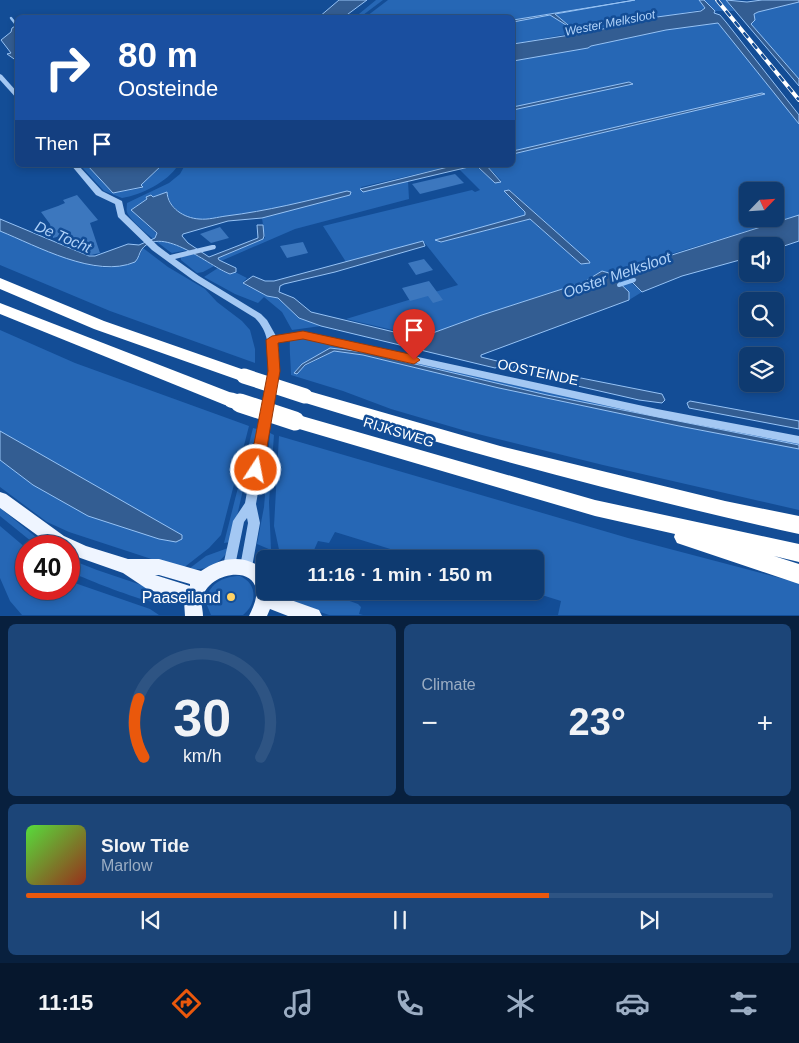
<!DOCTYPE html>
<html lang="en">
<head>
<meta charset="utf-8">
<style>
	:root { --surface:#0e3a70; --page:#1c4578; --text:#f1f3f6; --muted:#9badc3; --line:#2e5483; --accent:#ea580c }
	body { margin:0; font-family:Arial,sans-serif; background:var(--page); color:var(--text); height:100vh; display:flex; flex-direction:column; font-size:19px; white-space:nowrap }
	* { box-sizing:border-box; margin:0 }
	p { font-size:16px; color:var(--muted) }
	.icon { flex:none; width:28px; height:28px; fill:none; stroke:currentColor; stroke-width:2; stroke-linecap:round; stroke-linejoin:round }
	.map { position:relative; height:616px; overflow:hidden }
	.side { display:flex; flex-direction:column; gap:8px; padding:8px; background:#08203e; flex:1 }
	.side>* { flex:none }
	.guide { position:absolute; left:15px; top:15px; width:500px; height:152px; border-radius:8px; box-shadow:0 2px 8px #0003,0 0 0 1px var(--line); background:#1a4fa0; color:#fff; overflow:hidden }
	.needle { width:32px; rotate:65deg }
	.tools { position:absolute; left:739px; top:182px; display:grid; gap:10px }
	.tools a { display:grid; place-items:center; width:45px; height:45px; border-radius:8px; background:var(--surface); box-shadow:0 2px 8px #0003,0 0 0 1px var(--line); font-size:25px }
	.speed { position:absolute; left:15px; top:535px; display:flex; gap:10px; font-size:25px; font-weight:700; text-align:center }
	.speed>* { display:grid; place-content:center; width:65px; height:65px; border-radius:50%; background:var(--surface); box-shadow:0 2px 8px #0003,0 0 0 1px var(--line); line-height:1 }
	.speed .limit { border:8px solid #d22; background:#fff; color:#111 }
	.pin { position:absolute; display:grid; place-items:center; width:42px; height:42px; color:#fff; margin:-51px -21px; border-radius:50% 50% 50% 0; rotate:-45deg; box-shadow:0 0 5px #0007 }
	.pin .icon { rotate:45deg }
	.me { position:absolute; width:55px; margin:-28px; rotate:11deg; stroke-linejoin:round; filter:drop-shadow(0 0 4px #0008) }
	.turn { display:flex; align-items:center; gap:18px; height:105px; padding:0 20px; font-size:22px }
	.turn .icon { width:65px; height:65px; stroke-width:2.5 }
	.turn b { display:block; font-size:35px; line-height:42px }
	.then { display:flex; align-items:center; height:48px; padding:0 20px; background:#0003; gap:10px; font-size:19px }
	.big { font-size:38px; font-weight:600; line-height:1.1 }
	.side .widget { flex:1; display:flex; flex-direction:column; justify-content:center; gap:8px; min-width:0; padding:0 18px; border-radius:8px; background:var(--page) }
	.side .dial { align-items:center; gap:0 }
	.dial svg { height:130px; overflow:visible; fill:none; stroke:var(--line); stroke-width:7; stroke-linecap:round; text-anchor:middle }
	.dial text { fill:var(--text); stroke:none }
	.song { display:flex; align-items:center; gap:15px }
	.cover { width:60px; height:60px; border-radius:8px; background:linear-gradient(135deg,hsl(110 70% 55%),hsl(10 70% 35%)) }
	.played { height:5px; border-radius:2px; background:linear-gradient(90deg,var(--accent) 70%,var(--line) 70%) }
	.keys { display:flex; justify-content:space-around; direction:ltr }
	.heat { display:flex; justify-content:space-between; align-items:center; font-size:28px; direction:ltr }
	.side .tiles { flex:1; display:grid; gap:8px; grid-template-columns:1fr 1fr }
	.widget:last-child { grid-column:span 2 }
	.trip { position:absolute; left:256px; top:550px; width:288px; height:50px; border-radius:8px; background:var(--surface); box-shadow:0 2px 8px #0003,0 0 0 1px var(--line); font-weight:600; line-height:50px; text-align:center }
	.tabs { display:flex; height:80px; justify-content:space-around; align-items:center; background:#06172d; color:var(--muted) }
	.tabs .icon { width:35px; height:35px }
	.tabs .on { color:var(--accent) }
	.tabs b { font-size:22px; color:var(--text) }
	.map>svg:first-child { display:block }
	.green { fill:#2667b5; fill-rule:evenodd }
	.water { fill:#335d92; stroke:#96c3f6 }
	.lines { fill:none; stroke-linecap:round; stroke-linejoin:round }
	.stream-far1 { stroke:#96c3f6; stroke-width:2.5 }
	.stream { stroke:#96c3f6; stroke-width:4 }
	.building { fill:#3c77be }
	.minor { fill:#a4c8f3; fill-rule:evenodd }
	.major { fill:#eff5ff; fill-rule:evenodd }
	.highway { fill:#fff; fill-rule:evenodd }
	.rail-casing { stroke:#fff; stroke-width:4 }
	.rail { stroke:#134d96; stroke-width:2.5; stroke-dasharray:7; stroke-linecap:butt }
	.highway-bridge-far1 { stroke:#fff; stroke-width:15 }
	.highway-bridge { stroke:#fff; stroke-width:19 }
	.route { fill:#ea580c; stroke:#983908 }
	.poi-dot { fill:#ffd265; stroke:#134d96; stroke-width:2 }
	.labels { text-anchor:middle; stroke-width:5; stroke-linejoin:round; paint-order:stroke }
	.far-water-label { font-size:12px; font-style:italic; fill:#b0d2f9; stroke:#134d96 }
	.street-label { font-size:14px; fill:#fff; stroke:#134d96 }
	.water-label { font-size:15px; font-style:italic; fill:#b0d2f9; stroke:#134d96 }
	.near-poi-label { font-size:16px; fill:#fff; stroke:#134d96; text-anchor:end }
</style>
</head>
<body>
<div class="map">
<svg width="799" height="616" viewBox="0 0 799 616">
	<rect width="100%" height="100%" fill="#134d96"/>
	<!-- green -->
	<g class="green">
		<path d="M376 0H383L363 15 367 16 388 0H629L513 20 512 18H354Z"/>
		<path d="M635 0H699L705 9 513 44V22L548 15 554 16 557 14Z"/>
		<path d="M704 0H726L734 11H715Z"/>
		<path d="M799 2V79L751 24 755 20 754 14 758 12Z"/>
		<path d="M718 23 799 124V215L622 269 626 278 642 292 629 300V292L609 273 602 271 584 282 482 315 422 337 346 319 458 285 424 242 346 262 323 226 472 190 475 192 480 190 459 169 476 166 495 183H499L501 180 486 165H512L513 154 765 94 762 93 513 151V110L633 83 629 82 513 107V61L588 48 591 46 666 30ZM504 191H511L590 263 581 264 530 219 442 242 436 240 525 215V212ZM748 191H775V219H748Z"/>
		<path d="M80 165H87L113 193 143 188 141 185 162 165H178C168 182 141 195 122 198L104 191Z"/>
		<path d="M185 165H456L361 187 362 191 408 181 409 199 295 229 221 261 218 258 263 239 265 238 262 218 265 216 350 195 351 192 347 191C307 201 267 211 226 216 217 217 207 220 199 219 182 218 170 207 167 192L146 199 131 210 163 240 188 250 172 253C163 247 129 221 127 212 126 210 127 206 127 203L169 183 180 174Z"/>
		<path d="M0 231C25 241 90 272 114 267 123 265 132 260 139 257L143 248 168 267 205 289 217 302 242 321 250 330 255 349V363L110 311 0 265Z"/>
		<path d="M193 253 214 266 203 272 197 273 181 260V257Z"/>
		<path d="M218 268 228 274 235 272 247 278 243 282 245 285 267 296 278 298 299 318 321 326 292 330 282 312 264 297 258 303 235 294 204 277Z"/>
		<path d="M0 330 75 363 249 426 221 535 209 548 182 569 69 532 47 522 0 487Z"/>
		<path d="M301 338 326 342 500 382 799 442V445L547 395 364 352 332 348 302 364 303 367 334 351 363 355 499 388 679 426 799 449V510L603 465 466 431 391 409 343 391 291 375C291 364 289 349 290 340Z"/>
		<path d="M253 428 257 429 231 542 224 543Z"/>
		<path d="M270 433 274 435 269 502 271 550 257 544 264 507Z"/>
		<path d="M279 436 628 538 799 583V615H558L561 601 529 591H535V559H423L335 532 329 543 318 541 310 559H281L274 526Z"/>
		<path d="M0 508 42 542 48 546H37L0 516Z"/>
		<path d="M0 526 26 548V589H69V581L150 609 159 615H22L10 601 0 578Z"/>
		<path d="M228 548C226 561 203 573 190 568L206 556Z"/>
		<path d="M69 559 97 570 168 594C165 599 161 602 155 602 144 602 82 578 69 571Z"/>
		<path d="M240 576C258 584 257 604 243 615H211L206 603C207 585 222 576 240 576Z"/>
		<path d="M294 591H322L358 604 361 607 359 614 363 615H329L294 603Z"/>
	</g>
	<!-- water -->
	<g class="water">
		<path d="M339 0H367L344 17H319Z"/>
		<path d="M635 0 555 14 574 30 550 15 513 22V20Z"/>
		<path d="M699 0H704L715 11 714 13 720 15 726 22 799 115V124L718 23 666 30 591 46 588 48 513 61V44L589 32 657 17 701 11 705 8Z"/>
		<path d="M726 0 747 2 762 0H799V2L758 12 754 14 755 20 751 24 799 79V86Z"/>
		<path d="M17 25H18L17 61 7 54 11 53 1 40 11 32 12 28Z"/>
		<path d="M629 82 633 84 513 110V107Z"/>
		<path d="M762 93 765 94 513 154V151Z"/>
		<path d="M87 165H162L141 185 143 187 113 193Z"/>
		<path d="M456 165H486L501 182 495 183 478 167 473 166 363 192 360 189Z"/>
		<path d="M509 190 589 261 590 263 581 264 530 219 441 242 435 240 525 215V212L504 191Z"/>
		<path d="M347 191 351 192 350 195 262 218 228 221 183 234 182 236 188 243 209 257 258 238 257 225H263L264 236 263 239 218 258 219 260 236 268V272L230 274C210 267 162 224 142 249 139 253 139 258 135 262 96 279 37 246 0 231V219L89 256H95L128 244 139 245 155 238 157 233 131 210 147 199 146 197 151 195 153 197 167 192C168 208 184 218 199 219 208 220 218 217 226 216 267 211 307 201 347 191Z"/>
		<path d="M799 215V241L775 249V246H748L747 258 682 276 642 292 621 271Z"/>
		<path d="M423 241 425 246 335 272 284 284 280 286 279 292 294 298 311 312 419 338 482 315 584 282 602 271 609 273 629 292V300L481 355V357L501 362V366L495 368 321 326 299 318 278 298 267 296 243 283 253 276 265 281H274Z"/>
		<path d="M330 348 364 352 547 395 799 445V449L679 426 499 388 363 355 334 351 305 365 297 374 294 373 302 364Z"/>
		<path d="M515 365 662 394 665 400 662 403 639 400 516 372 513 370Z"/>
		<path d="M690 401 799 421V429L689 408 687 403Z"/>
		<path d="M0 431 182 535V539L176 542 159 539 88 516 33 485 0 460Z"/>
	</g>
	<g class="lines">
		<!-- stream-far1 -->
		<path class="stream-far1" d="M11 18 18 27"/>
		<!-- stream -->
		<path class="stream" d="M619 285 634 280"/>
	</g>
	<!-- building -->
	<g class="building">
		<path d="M455 174 464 183 420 194 412 184Z"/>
		<path d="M77 195 98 220 90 223 100 253 91 255 73 248 69 234 53 238 50 224 41 212 58 206 65 203 63 200Z"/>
		<path d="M220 227 229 238 211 243 200 234Z"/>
		<path d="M303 242 308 253 287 258 280 246Z"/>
		<path d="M424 259 433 270 416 275 408 263Z"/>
		<path d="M429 281 443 300 433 303 428 296 410 301 402 288Z"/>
	</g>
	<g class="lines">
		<!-- minor -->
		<g class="minor">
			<path d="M0 74 2 75 18 93V100L0 80Z"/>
			<path d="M71 165H78L102 191 122 201 125 214 158 246 170 255 212 245H215L216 247 215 249 175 259 199 276 261 314 267 320 276 336 303 332 657 409 799 436V444L657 417 303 338 277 342 279 351V371L256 504 260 523 252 567 250 571 246 572 242 571 240 567 248 523 247 518 244 522 235 566 233 570 229 571 225 570 223 566 233 521 245 503 269 371C269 351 270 333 255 318L193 280 152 250 118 217 115 204 96 195Z"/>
		</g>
		<!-- major -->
		<path class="major" d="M0 492 6 494 64 536 86 546 128 559H159L201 571C221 557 246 553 265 571V591H273L274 594 319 610 322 616H288L270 609 267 616H249C252 610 255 603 256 597 261 563 206 571 202 600 201 605 203 611 203 616H185L184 601 147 589 123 573 69 554V546H52L0 508ZM155 575H159L190 584V586Z"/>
		<!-- highway -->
		<g class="highway">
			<path d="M0 278 104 321 250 372 252 376 250 380 244 382 94 329 0 289Z"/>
			<path d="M0 303 237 395 239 400 237 405 231 406 225 405 0 314Z"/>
			<path d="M305 390 500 446 725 501 799 516V534C631 497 464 452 299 401L297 396 299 391Z"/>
			<path d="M295 414 595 500 799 544V562L774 556 799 564V584L677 543 674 537 675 534 595 516 289 426 286 421 289 416Z"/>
		</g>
		<!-- rail casing -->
		<g class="rail-casing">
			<path id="rail" d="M717 0 799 100"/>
		</g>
		<!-- rail -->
		<use href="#rail" class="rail"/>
		<!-- highway-bridge-far1 -->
		<g class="highway-bridge-far1">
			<path d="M244 376 305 396"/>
			<path d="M231 400 244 404"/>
		</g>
		<!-- highway-bridge -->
		<path class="highway-bridge" d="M240 403 295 421"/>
	</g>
	<!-- route -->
	<path class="route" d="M303 331 414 355 420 360 414 364 303 339 278 343 280 371 263 470 261 474 256 476 251 474 249 470 268 371 266 340 272 336Z"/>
	<!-- markers -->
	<circle class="poi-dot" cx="231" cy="597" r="5"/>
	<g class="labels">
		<!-- far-water labels -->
		<g class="far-water-label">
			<text transform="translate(610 23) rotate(-11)" y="4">Wester Melksloot</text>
		</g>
		<!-- street labels -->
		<g class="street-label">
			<text transform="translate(538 372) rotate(12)" y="5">OOSTEINDE</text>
			<text transform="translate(399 432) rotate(17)" y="5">RIJKSWEG</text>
		</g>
		<!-- water labels -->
		<g class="water-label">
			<text transform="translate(63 237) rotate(23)" y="5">De Tocht</text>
			<text transform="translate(617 275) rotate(-19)" y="5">Ooster Melksloot</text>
		</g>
		<!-- near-poi labels -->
		<g class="near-poi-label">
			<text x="221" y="603">Paaseiland</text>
		</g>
	</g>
</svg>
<div class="tools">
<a><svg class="needle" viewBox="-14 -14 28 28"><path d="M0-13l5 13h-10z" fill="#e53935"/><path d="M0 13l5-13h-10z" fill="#9badc3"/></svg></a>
<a><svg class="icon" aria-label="sound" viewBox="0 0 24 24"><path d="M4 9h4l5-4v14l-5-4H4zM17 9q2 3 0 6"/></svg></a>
<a><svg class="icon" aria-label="search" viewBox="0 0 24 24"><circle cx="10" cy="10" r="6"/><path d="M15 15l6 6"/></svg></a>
<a><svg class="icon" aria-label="layers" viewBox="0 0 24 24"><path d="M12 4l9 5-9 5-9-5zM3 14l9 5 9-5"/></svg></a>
</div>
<div class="speed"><div class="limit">40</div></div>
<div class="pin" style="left:414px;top:360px;background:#d93025"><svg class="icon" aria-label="arrive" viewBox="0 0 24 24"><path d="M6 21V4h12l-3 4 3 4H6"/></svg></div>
<svg class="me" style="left:256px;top:470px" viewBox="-20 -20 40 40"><circle r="17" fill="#ea580c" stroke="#fff" stroke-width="3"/><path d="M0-11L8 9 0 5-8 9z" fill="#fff"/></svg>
<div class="trip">11:16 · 1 min · 150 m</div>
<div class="guide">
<div class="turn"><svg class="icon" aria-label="right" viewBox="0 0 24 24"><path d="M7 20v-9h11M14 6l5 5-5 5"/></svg><div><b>80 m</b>Oosteinde</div></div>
<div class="then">Then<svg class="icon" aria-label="arrive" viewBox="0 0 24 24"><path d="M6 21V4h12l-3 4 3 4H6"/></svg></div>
</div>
</div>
<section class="side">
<div class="tiles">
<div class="widget dial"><svg viewBox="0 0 100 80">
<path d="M14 69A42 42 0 1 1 86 69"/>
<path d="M14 69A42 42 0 0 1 11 33" stroke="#ea580c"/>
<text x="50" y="56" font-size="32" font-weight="700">30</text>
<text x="50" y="72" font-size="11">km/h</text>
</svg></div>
<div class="widget"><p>Climate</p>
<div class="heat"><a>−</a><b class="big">23°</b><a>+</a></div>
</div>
<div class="widget">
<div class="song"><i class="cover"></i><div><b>Slow Tide</b><p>Marlow</p></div></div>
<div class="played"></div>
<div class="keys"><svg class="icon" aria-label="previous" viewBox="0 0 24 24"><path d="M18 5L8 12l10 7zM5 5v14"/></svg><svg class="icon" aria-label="pause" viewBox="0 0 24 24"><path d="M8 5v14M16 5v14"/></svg><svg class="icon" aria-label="next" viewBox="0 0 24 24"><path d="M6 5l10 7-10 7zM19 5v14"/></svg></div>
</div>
</div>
</section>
<nav class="tabs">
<b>11:15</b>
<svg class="icon on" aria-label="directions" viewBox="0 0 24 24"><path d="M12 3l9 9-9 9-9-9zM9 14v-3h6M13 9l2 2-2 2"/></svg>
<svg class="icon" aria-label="music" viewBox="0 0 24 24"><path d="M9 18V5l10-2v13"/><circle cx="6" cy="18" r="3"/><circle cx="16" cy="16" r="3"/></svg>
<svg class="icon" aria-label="phone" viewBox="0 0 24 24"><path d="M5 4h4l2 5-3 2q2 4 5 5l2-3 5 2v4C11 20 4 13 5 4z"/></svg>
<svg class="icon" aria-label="climate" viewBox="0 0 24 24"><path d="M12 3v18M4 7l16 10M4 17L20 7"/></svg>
<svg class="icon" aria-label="car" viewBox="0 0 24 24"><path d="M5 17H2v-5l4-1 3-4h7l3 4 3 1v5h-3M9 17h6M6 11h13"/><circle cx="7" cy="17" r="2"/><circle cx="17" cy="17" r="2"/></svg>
<svg class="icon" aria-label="filters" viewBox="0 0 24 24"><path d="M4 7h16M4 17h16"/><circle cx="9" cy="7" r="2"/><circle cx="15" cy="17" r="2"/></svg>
</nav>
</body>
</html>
